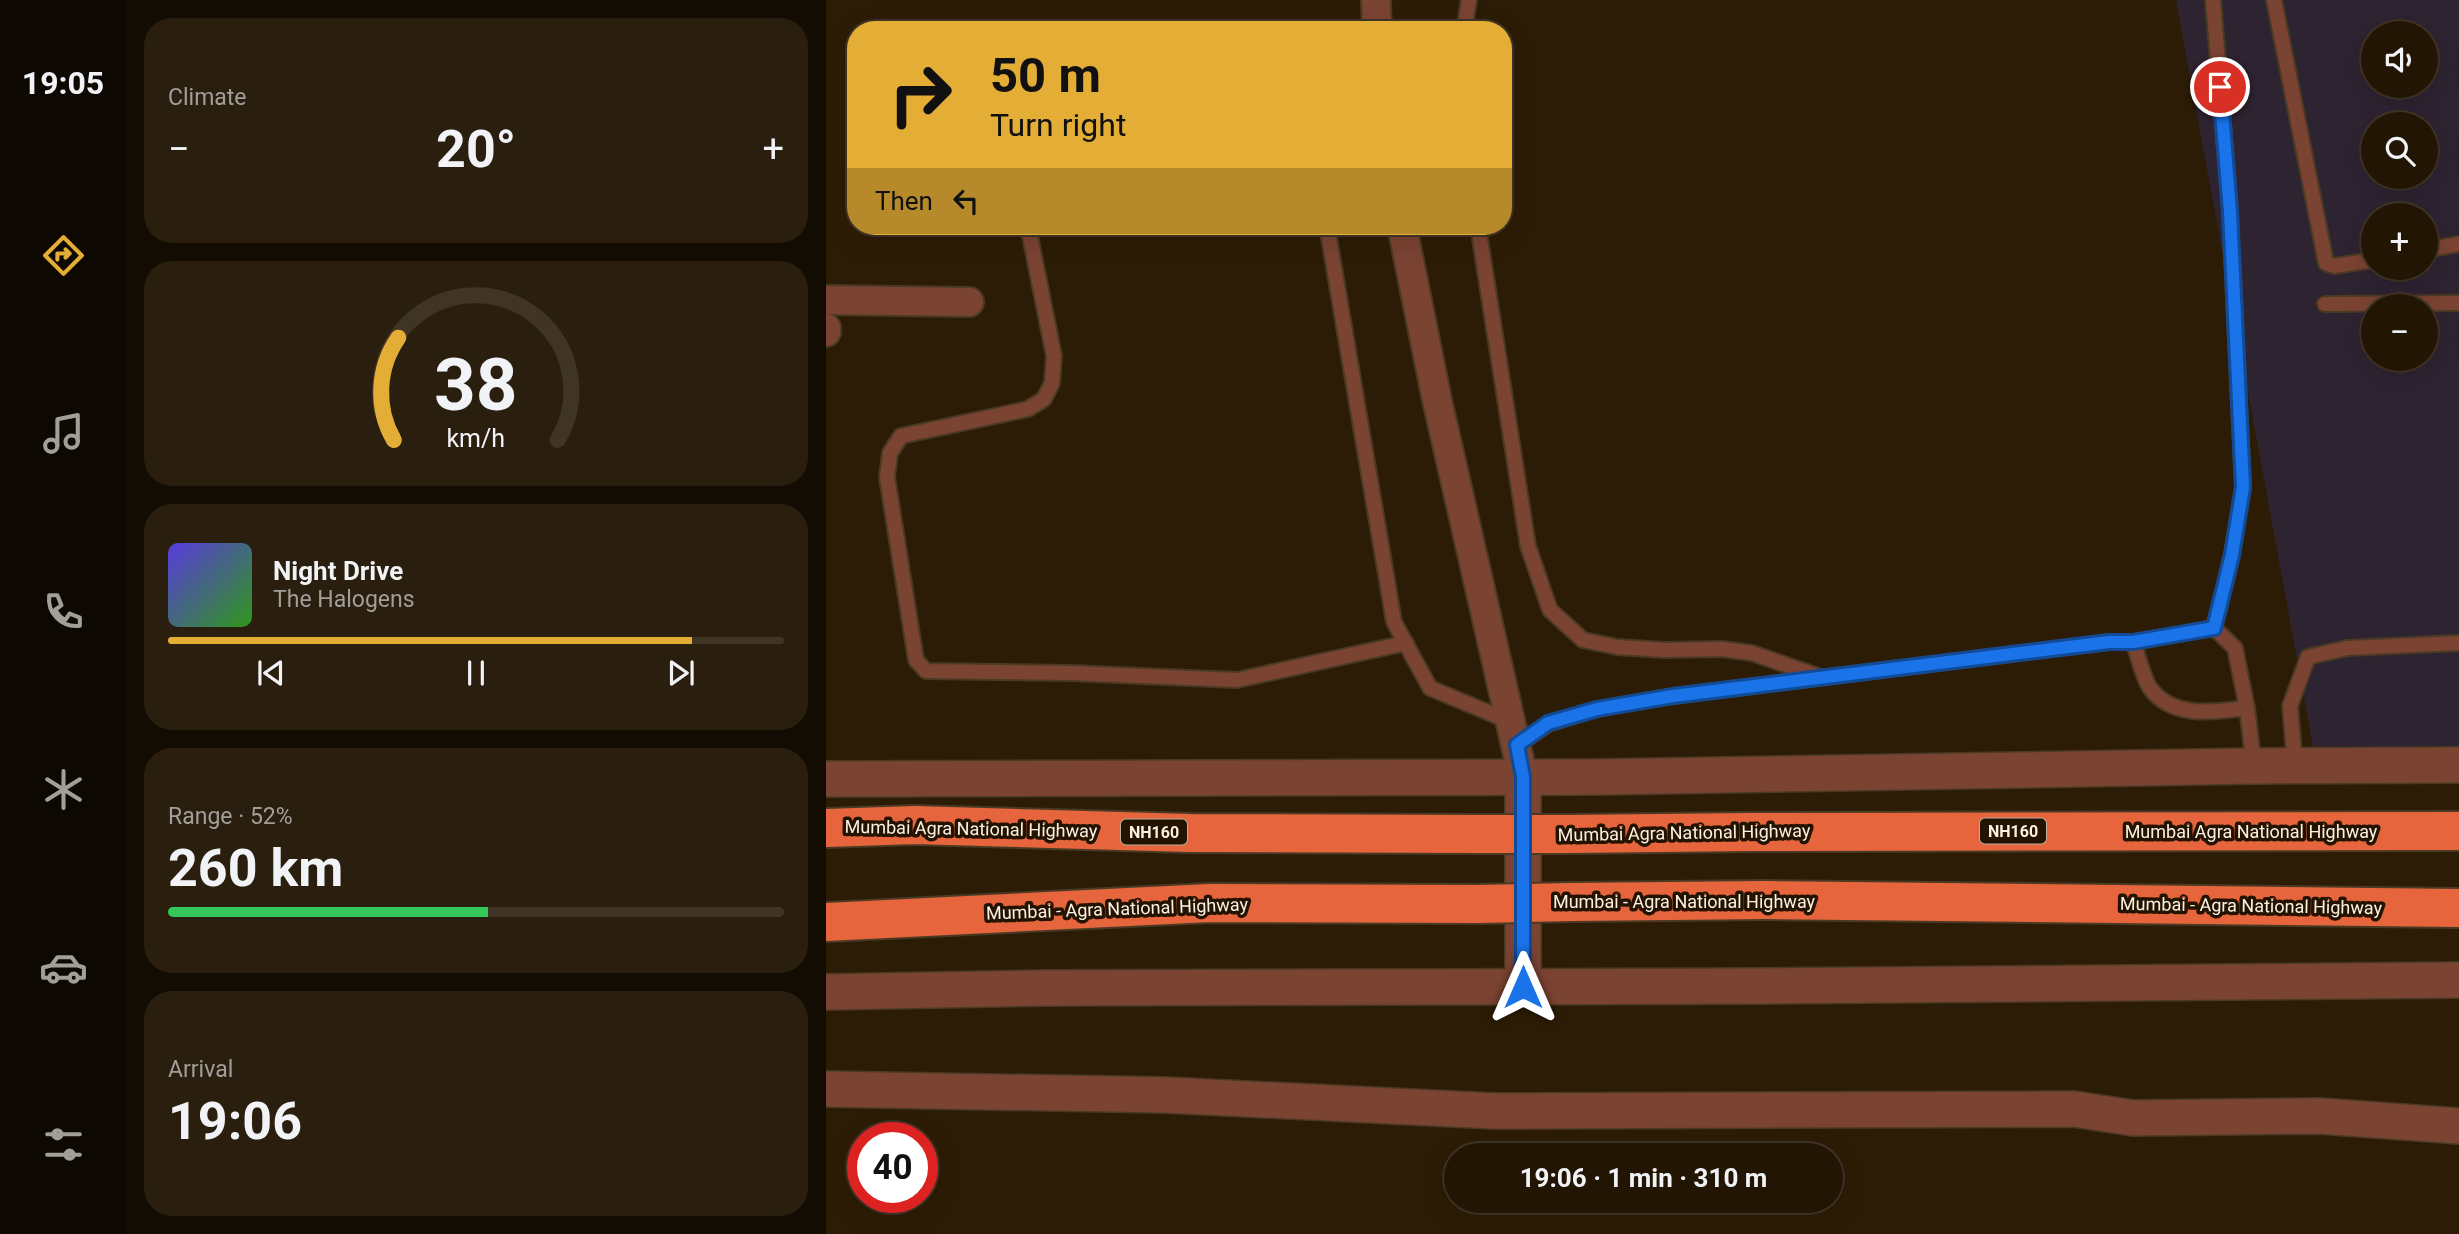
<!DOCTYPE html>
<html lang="en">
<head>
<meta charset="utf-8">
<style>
	:root { --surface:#221504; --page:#2a1e0e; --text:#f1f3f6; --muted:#a29f9a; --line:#3f3426; --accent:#e4ad35 }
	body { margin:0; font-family:Roboto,sans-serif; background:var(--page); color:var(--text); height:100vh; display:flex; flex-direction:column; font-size:26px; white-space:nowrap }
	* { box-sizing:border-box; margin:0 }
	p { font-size:23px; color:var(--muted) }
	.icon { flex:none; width:38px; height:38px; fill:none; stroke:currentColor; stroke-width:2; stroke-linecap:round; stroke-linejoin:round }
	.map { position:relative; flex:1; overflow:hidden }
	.sheet { display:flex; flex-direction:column; gap:18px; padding:18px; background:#130c02; width:700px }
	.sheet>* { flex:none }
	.top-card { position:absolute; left:21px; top:21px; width:665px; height:214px; border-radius:28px; box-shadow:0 7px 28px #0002,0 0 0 2px var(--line); background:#e4ad35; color:#111; overflow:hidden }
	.controls { position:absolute; left:1535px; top:21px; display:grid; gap:14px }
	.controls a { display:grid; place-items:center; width:77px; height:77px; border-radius:50%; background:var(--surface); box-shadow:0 7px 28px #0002,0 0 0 2px var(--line); font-size:35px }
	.speed { position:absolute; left:21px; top:1122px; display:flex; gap:14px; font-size:35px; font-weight:700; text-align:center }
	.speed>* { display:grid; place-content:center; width:91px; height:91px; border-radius:50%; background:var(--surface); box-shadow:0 7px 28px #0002,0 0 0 2px var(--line); line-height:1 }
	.speed .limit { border:10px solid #d22; background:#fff; color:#111 }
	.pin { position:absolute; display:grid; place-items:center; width:60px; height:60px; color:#fff; margin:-30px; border:4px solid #fff; border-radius:50%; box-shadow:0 2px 7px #0007 }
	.me { position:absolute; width:77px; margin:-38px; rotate:0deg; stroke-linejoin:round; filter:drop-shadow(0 0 5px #0008) }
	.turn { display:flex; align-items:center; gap:24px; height:147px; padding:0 28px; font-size:32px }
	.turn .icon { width:91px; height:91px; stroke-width:2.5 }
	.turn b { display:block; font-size:49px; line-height:60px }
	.then { display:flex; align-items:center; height:66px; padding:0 28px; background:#0003; gap:14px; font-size:26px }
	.big { font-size:52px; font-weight:700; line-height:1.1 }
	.sheet .card { flex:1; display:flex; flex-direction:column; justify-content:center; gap:10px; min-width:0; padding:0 24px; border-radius:28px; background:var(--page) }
	.sheet .dial { align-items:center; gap:0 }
	.dial svg { height:182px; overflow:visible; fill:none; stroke:var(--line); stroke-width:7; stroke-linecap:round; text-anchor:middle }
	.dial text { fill:var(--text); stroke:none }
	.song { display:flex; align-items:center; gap:21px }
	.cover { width:84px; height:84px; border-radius:10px; background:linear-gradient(135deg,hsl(250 70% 55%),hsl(110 70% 35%)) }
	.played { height:7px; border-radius:4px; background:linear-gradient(90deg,var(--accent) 85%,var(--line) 85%) }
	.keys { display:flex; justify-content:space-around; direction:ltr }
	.heat { display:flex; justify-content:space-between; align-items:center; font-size:38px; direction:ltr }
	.charge { height:10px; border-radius:5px; background:linear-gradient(90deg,#34c759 52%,var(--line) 0) }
	.trip { position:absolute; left:618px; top:1143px; width:399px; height:70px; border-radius:35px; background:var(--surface); box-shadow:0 7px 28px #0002,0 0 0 2px var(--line); font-weight:700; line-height:70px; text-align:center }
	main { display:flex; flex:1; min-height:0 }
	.menu { display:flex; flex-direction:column; width:126px; justify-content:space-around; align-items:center; background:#0e0802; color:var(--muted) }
	.menu .icon { width:49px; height:49px }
	.menu .active { color:var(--accent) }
	.menu b { font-size:32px; color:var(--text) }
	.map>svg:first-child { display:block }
	.industrial { fill:#2e2331; fill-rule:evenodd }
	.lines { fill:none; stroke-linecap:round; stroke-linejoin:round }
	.service-casing { stroke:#4a3a24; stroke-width:18 }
	.minor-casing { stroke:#4a3a24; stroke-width:32 }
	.tertiary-casing { stroke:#4a3a24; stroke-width:38 }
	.trunk-casing { stroke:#4a3a24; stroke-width:42 }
	.service { stroke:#7b4332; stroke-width:14 }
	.minor { stroke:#7b4332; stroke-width:28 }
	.tertiary { stroke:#7b4332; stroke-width:35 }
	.trunk { stroke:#e7653d; stroke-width:38 }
	.trunk-bridge-casing { stroke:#4a3a24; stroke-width:42; stroke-linecap:butt }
	.trunk-bridge { stroke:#e7653d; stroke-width:38 }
	.route-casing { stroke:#114b97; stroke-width:18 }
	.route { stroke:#1a73e8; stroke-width:12 }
	.labels { text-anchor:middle; stroke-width:7; stroke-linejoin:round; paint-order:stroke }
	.shield { fill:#231300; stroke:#baae9e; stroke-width:2 }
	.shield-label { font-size:16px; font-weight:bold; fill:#fbf0e2 }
	.street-label { font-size:18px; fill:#fbf0e2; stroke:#231300 }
</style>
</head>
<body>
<main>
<nav class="menu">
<b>19:05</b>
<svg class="icon active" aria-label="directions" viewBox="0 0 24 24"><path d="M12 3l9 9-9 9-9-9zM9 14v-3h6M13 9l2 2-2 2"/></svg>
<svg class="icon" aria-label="music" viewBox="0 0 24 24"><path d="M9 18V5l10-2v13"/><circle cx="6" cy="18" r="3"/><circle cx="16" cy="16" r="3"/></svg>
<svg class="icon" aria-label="phone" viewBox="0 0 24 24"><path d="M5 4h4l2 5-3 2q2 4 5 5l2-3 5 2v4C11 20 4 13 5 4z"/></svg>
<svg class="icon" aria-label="climate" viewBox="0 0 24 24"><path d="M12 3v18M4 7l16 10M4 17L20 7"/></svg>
<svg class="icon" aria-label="car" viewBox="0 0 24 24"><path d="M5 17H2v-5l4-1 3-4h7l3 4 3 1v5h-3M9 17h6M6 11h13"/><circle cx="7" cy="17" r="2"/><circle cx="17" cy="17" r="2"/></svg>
<svg class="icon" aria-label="filters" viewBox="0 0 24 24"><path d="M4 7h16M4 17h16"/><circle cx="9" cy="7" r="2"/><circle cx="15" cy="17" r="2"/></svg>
</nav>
<section class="sheet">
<div class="card"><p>Climate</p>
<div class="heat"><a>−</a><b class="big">20°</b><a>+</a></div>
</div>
<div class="card dial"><svg viewBox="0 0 100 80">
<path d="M14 69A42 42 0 1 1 86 69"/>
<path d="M14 69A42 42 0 0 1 16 24" stroke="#e4ad35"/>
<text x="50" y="56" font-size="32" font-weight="700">38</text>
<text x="50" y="72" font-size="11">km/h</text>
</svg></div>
<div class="card">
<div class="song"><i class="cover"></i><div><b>Night Drive</b><p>The Halogens</p></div></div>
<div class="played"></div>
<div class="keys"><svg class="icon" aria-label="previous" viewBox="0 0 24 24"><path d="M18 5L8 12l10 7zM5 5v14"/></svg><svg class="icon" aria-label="pause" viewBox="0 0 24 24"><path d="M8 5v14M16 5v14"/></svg><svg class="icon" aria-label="next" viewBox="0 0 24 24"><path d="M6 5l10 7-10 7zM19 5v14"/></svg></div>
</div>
<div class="card"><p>Range · 52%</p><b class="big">260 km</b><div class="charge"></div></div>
<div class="card"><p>Arrival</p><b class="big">19:06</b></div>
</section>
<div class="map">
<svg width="1633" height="1234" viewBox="0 0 1633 1234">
	<rect width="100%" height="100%" fill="#2d1c05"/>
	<!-- industrial -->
	<path class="industrial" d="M1350 0H1633V750L1488 752ZM1547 33H1600V86H1547ZM1547 124H1600V177H1547ZM1547 215H1600V268H1547ZM1547 306H1600V359H1547Z"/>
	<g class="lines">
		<!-- service casing -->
		<g class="service-casing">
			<g id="service">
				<path d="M1387 0 1404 211 1417 487 1406 555 1388 628"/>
				<path d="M1448 0 1500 263 1508 266 1547 260"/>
				<path d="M638 30 643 0"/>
				<path d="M202 226 228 356 226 383 218 399 202 409 75 436 64 453 61 477 90 660 100 671 245 673 411 680 580 643"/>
				<path d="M501 226 568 622 604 688 685 722"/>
				<path d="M652 226 702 546 724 610 757 640 791 647 838 650 896 649 926 653 992 676"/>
				<path d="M1600 250 1633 244"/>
				<path d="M1499 304 1633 303"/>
				<path d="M1388 628 1409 648 1421 708 1428 766"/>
				<path d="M1307 642C1312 655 1317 678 1324 688 1346 719 1390 712 1421 708"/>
				<path d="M691 745 722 724 771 709 847 696 1283 642H1307L1388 628"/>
				<path d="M1469 765 1464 706 1482 657 1521 648 1633 643"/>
			</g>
		</g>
		<!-- minor casing -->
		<g class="minor-casing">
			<g id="minor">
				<path d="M550 0 551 30"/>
				<path d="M576 226 611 400 697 777"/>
				<path d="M0 300 143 302"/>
				<path d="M0 328V332"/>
			</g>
		</g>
		<!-- tertiary casing -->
		<g class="tertiary-casing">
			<g id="tertiary">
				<path d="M0 779 773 777 1428 766 1633 765"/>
				<path d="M697 987V777"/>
				<path d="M0 992 218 988 934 986 1633 980"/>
				<path d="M0 1089 340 1095 668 1111 1248 1109 1307 1118 1494 1116 1633 1126"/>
			</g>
		</g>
		<!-- trunk casing -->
		<g class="trunk-casing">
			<g id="trunk">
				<path d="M0 828 89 825 363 833 655 834"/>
				<path d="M742 834 924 832 1633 831"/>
				<path d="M746 902 940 900 1633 908"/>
				<path d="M0 922 384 903 652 904"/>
			</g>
		</g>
		<!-- service -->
		<use href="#service" class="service"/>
		<!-- minor -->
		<use href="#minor" class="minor"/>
		<!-- tertiary -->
		<use href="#tertiary" class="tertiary"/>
		<!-- trunk -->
		<use href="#trunk" class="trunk"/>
		<!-- trunk-bridge casing -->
		<g class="trunk-bridge-casing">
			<g id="trunk-bridge">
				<path d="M655 834H742"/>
				<path d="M652 904 746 902"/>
			</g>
		</g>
		<!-- trunk-bridge -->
		<use href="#trunk-bridge" class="trunk-bridge"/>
	</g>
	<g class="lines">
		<!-- route casing -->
		<g class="route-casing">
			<path id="route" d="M697 987V777L691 745 722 723 771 709 847 696 1283 642H1307L1388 628 1406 555 1417 487 1404 211 1394 87"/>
		</g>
		<!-- route -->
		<use href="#route" class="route"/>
	</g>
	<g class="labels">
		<!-- shield labels -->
		<g class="shield">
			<rect x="1154" y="818.5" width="66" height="25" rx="5"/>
			<rect x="295" y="819.5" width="66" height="25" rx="5"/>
		</g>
		<g class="shield-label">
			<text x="1187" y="837">NH160</text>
			<text x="328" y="838">NH160</text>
		</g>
		<!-- street labels -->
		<g class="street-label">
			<text transform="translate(145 829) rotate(1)" y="6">Mumbai Agra National Highway</text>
			<text x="1425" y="838">Mumbai Agra National Highway</text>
			<text transform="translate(858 833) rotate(-1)" y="6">Mumbai Agra National Highway</text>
			<text x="858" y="908">Mumbai - Agra National Highway</text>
			<text transform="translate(1425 906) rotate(1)" y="6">Mumbai - Agra National Highway</text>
			<text transform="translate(291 909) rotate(-2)" y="6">Mumbai - Agra National Highway</text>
		</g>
	</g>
</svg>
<div class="controls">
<a><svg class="icon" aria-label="sound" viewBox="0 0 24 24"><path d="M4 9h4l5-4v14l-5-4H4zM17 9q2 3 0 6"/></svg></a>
<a><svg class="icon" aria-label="search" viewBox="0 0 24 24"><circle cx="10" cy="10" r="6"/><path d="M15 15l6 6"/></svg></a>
<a>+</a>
<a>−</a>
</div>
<div class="speed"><div class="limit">40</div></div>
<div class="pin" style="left:1394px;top:87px;background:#d93025"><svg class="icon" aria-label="arrive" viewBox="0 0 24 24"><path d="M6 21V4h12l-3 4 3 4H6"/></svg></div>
<svg class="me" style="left:697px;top:987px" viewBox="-20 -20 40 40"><path d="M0-17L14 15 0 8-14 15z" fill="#1a73e8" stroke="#fff" stroke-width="4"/></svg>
<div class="trip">19:06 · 1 min · 310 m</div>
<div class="top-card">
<div class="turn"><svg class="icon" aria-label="right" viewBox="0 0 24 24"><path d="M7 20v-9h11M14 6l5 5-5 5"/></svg><div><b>50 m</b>Turn right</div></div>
<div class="then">Then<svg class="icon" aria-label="left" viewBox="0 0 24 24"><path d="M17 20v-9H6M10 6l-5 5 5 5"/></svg></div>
</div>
</div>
</main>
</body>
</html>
